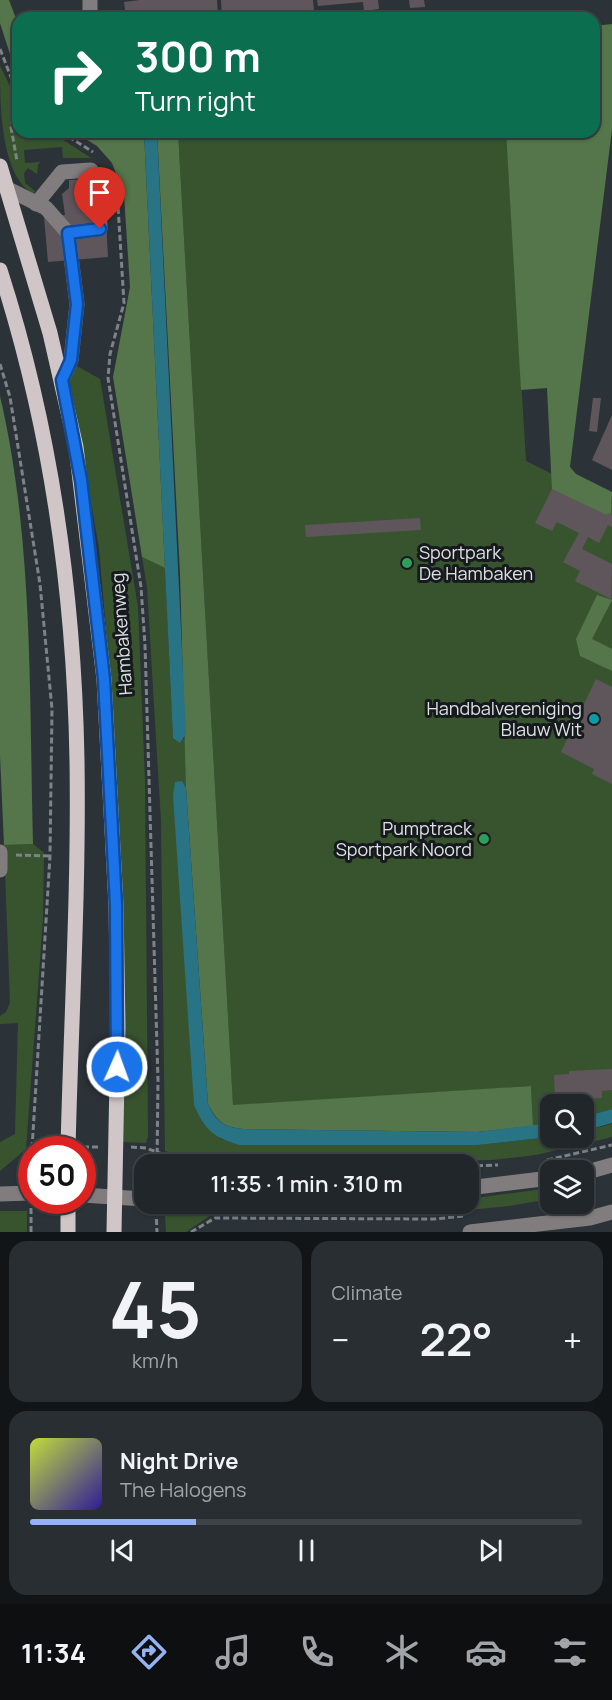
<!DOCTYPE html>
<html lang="en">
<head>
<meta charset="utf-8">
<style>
	:root { --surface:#21262a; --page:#292e32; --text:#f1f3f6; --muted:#a2a5a8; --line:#3e4347; --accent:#95b2f1 }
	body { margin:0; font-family:Manrope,sans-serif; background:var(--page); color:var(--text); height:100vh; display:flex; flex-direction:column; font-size:22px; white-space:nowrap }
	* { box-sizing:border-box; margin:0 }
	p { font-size:20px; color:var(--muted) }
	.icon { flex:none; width:33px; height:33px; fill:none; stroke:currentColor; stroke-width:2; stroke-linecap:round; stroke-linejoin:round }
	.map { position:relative; height:1232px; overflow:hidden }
	.side { display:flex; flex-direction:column; gap:9px; padding:9px; background:#121517; flex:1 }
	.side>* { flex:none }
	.top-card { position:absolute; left:12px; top:12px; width:588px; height:126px; border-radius:18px; box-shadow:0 2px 4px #0004,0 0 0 2px var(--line); background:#0b6e4f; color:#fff; overflow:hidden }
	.fabs { position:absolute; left:540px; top:1094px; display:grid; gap:12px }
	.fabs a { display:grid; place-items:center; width:54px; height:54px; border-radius:12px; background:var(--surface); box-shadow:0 2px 4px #0004,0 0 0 2px var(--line); font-size:30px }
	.speed { position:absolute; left:18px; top:1136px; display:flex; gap:12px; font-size:30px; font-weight:700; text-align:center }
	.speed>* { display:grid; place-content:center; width:78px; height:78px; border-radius:50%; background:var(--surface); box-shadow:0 2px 4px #0004,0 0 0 2px var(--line); line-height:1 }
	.speed .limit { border:9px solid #d22; background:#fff; color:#111 }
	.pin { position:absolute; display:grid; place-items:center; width:51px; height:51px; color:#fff; margin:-62px -26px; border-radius:50% 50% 50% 0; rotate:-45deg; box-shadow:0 0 6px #0007 }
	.pin .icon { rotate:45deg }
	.me { position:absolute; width:66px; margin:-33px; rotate:2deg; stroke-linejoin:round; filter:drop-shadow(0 0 4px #0008) }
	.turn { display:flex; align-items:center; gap:21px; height:126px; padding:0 24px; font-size:27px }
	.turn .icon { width:78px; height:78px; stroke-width:2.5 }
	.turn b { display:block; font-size:42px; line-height:51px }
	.big { font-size:45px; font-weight:600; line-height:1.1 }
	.side .widget { flex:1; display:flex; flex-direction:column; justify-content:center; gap:9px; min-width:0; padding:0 21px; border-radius:18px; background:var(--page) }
	.side .dial { align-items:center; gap:0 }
	.dial b { font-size:78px; line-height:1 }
	.song { display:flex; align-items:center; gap:18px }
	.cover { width:72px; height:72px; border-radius:9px; background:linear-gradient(135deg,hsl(70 70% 55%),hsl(250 70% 35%)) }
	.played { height:6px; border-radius:3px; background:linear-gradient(90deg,var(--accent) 30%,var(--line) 30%) }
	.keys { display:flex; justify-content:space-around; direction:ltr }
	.heat { display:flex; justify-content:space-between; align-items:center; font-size:33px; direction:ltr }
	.side .tiles { flex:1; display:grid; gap:9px; grid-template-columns:1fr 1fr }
	.widget:last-child { grid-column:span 2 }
	.trip { position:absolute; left:134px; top:1154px; width:345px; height:60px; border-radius:18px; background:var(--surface); box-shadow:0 2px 4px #0004,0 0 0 2px var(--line); font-weight:600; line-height:60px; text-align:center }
	.menu { display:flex; height:96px; justify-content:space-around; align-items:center; background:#0d0f11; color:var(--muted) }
	.menu .icon { width:42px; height:42px }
	.menu .active { color:var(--accent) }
	.menu b { font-size:27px; color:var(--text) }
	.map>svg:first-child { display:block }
	.green { fill:#38542f }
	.forest { fill:#54764a }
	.water { fill:#287384 }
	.building { fill:#5f565b }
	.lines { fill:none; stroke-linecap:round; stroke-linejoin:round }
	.path { stroke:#7d8387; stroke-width:3; stroke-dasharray:6 3; stroke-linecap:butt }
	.minor { stroke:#817c7d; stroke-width:15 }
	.major { stroke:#d0c6c8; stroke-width:15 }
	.route-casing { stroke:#114b97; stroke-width:15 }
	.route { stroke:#1a73e8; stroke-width:10 }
	.leisure-dot { fill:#2e9e5b; stroke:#171a1d; stroke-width:2 }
	.culture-dot { fill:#0f9aa8; stroke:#171a1d; stroke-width:2 }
	.labels { text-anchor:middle; stroke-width:6; stroke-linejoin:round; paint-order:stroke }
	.poi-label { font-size:18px; fill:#dce1e4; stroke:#171a1d; text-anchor:end }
	.street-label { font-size:18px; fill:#dce1e4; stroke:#171a1d }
</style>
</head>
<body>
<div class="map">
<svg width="612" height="1232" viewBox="0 0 612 1232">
	<rect width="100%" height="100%" fill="#2c3338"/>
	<!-- green -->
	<g class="green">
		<path d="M0 66 18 102V132H51L91 158H63L62 147 24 150 25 163 41 162 38 164 37 174 28 168 24 173 25 183 35 191 34 194C0 177 0 101 0 66Z"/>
		<path d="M178 132H506L526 461 612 504V1109L584 1117V1104H550V1123L533 1126 531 1086 233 1106Z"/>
		<path d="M66 360 100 379 138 607 145 781 148 1136 146 1143 123 1142 109 663 99 548Z"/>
		<path d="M142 557 165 568 173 738 185 739 186 734V788L182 781 194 1105 221 1139 239 1145H478L550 1137H584V1131L612 1124V1137L536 1155 492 1160 204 1164 165 1151 161 821 147 587Z"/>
		<path d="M33 844 44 853 43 919 26 1149 0 1171V1142L15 1134 18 1023 0 1024V1016L6 1012 10 1003 4 845Z"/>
		<path d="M550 1188V1199L509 1206 449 1212 221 1214 211 1215 186 1232H166L165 1215 172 1214 265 1206 468 1203V1199Z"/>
		<rect x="0" y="1211" width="27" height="21"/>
	</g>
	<!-- forest -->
	<g class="forest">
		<path d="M0 0H9L18 24V79L0 23Z"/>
		<path d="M612 24V129L570 467 576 474 612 492 611 518 552 490 547 388 521 390 506 132H594V26Z"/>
		<path d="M74 132H144L165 568 142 557 113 377 130 287 124 195 112 163 97 146Z"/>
		<path d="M157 132H178L233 1105 531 1086 533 1126 477 1132 243 1129C223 1127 217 1121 208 1104L186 788 180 574Z"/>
		<path d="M0 396C34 541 29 696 33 844L4 845 0 755Z"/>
		<path d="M597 595 612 600 592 639 612 649V671L580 656 576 639Z"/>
	</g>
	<!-- water -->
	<g class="water">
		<path d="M144 132H157L186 734 180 743 173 738Z"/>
		<path d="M182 781 186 788 208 1104C216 1121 223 1127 243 1129L477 1132 550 1123V1137L478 1145H239C213 1137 205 1130 194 1105L173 796 175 782Z"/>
		<path d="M612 1109V1123L584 1131V1117Z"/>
	</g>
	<!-- building -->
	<g class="building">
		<path d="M140 0H217L218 18H126L124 2Z"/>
		<path d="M221 0H313L314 11 222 18Z"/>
		<path d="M317 0H378L379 9 364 11 363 2 318 6Z"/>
		<path d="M409 0H424L425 7 410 8Z"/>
		<path d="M89 179V187L104 185 108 257 48 262 44 217 65 215 62 194 69 188V180Z"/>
		<path d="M593 398H601L597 432 589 431Z"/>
		<path d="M612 415V470L592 460Z"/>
		<path d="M552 489 607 515 608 513 612 515V527L608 525 599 543 588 537 582 549 612 564 611 599 575 581 580 571 563 562 579 533 557 522 552 531 535 523Z"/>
		<path d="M420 518 421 530 306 537 305 525Z"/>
		<path d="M596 679 612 687V784L592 774 594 769 561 752Z"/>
		<path d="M612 1069V1090L602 1091V1098L555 1100 554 1075 569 1074V1071Z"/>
	</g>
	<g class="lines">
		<!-- path -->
		<g class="path">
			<path d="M0 49 18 95"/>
			<path d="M15 91 11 127 17 161"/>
			<path d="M61 132 93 152"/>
			<path d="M117 190 124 303 110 354 108 378 141 587 145 645 158 1080 157 1164"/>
			<path d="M0 364 10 397 40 584 52 709 50 856 32 1149"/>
			<path d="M16 855 50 856"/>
			<path d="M83 1147H100"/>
			<path d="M131 1147 146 1148 189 1164"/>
			<path d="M32 1149 52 1148"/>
			<path d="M547 1160 612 1145"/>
			<path d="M468 1166 498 1165"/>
			<path d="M31 1177 32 1152"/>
			<path d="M31 1208V1232"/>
			<path d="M156 1210 157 1232"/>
			<path d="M191 1232 215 1218 434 1219 464 1216"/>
		</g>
		<!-- minor -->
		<g class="minor">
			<path d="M90 0V18"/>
			<path d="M6 188 46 208 68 233 77 304 71 360 62 380"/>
			<path d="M36 204 62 172 91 170C102 183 99 212 100 229L68 233"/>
			<path d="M0 852V870"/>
			<path d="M584 1173 612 1165"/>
			<path d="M468 1188 550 1178"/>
			<path d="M0 1194 32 1193"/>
			<path d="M82 1195 144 1199"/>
			<path d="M470 1232 590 1218 612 1212"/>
		</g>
		<!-- major -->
		<g class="major">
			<path d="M0 166 50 333 76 447 104 679 116 905 118 1027 114 1232"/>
			<path d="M0 270C51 428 74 594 77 760 79 889 71 1020 68 1149"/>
			<path d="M68 1232V1200"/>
		</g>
	</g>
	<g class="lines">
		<!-- route casing -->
		<g class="route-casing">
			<path id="route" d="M100 229 68 233 77 304 71 360 62 380 81 480 104 679 116 905 117 1067"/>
		</g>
		<!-- route -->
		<use href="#route" class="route"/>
	</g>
	<!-- markers -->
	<g class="leisure-dot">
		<circle cx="407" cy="563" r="6"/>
		<circle cx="484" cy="839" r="6"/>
	</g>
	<circle class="culture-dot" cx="594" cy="719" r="6"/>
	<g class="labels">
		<!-- poi labels -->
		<g class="poi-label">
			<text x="419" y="559" text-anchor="start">Sportpark<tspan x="419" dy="21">De Hambaken</tspan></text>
			<text x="582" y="715">Handbalvereniging<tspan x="582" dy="21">Blauw Wit</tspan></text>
			<text x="472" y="835">Pumptrack<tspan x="472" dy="21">Sportpark Noord</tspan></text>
		</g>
		<!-- street labels -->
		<g class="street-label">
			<text transform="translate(122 634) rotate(-94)" y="6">Hambakenweg</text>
		</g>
	</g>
</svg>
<div class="fabs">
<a><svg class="icon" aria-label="search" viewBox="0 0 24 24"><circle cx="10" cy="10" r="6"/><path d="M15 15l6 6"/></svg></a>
<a><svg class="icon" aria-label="layers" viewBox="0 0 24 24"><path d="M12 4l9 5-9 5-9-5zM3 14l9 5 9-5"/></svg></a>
</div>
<div class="speed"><div class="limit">50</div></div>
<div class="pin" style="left:100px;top:229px;background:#d93025"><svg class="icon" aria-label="arrive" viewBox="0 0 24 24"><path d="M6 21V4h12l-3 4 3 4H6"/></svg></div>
<svg class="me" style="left:117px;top:1067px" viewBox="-20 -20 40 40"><circle r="17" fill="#1a73e8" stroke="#fff" stroke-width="3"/><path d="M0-11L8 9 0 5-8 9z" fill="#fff"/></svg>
<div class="trip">11:35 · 1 min · 310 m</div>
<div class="top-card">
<div class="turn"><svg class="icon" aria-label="right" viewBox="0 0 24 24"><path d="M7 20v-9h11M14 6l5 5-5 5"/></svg><div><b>300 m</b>Turn right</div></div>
</div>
</div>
<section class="side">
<div class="tiles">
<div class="widget dial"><b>45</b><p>km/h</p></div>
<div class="widget"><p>Climate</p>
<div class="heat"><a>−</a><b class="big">22°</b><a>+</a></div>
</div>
<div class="widget">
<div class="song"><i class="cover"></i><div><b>Night Drive</b><p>The Halogens</p></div></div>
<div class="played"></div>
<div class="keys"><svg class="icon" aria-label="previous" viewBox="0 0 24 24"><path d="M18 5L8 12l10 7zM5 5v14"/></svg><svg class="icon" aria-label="pause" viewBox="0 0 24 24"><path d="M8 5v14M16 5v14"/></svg><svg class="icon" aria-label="next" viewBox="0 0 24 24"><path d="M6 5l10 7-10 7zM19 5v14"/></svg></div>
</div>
</div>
</section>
<nav class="menu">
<b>11:34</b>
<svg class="icon active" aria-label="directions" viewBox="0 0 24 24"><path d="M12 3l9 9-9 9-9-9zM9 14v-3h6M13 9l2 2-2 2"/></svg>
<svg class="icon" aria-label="music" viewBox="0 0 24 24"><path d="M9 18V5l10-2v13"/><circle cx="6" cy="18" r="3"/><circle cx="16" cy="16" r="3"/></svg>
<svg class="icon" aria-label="phone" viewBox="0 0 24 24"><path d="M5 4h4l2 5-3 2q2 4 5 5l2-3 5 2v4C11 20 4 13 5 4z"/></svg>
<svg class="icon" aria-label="climate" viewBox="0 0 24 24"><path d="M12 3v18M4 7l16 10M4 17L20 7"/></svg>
<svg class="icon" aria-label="car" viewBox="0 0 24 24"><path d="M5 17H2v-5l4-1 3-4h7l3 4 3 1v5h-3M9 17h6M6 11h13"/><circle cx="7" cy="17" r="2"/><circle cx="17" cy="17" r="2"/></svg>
<svg class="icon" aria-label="filters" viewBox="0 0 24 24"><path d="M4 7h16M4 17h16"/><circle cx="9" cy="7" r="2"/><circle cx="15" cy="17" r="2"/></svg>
</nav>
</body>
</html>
